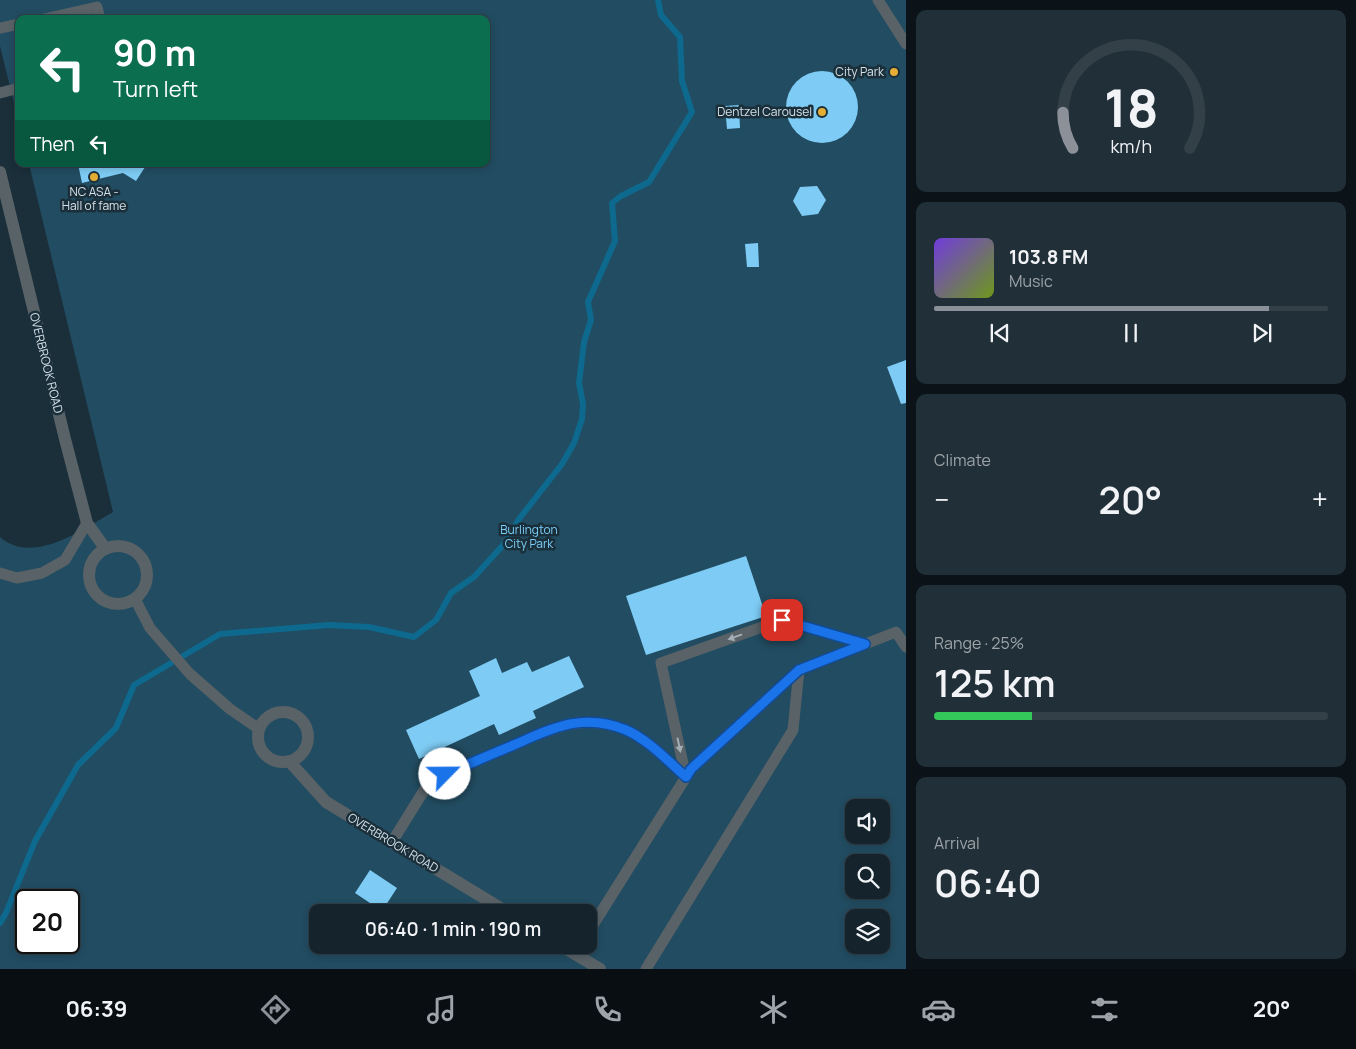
<!DOCTYPE html>
<html lang="en">
<head>
<meta charset="utf-8">
<style>
	:root { --surface:#14232c; --page:#212f38; --text:#f1f3f6; --muted:#9da4a9; --line:#334048; --accent:#8c9099 }
	body { margin:0; font-family:Manrope,sans-serif; background:var(--page); color:var(--text); height:100vh; display:flex; flex-direction:column; font-size:19px; white-space:nowrap }
	* { box-sizing:border-box; margin:0 }
	p { font-size:16px; color:var(--muted) }
	.icon { flex:none; width:28px; height:28px; fill:none; stroke:currentColor; stroke-width:2; stroke-linecap:round; stroke-linejoin:round }
	.map { position:relative; flex:1; overflow:hidden }
	.drawer { display:flex; flex-direction:column; gap:10px; padding:10px; background:#0b1318; width:450px }
	.drawer>* { flex:none }
	.banner { position:absolute; left:15px; top:15px; width:475px; height:152px; border-radius:10px; box-shadow:0 2px 8px #0003,0 0 0 1px var(--line); background:#0b6e4f; color:#fff; overflow:hidden }
	.buttons { position:absolute; left:845px; top:799px; display:grid; gap:10px }
	.buttons a { display:grid; place-items:center; width:45px; height:45px; border-radius:10px; background:var(--surface); box-shadow:0 2px 8px #0003,0 0 0 1px var(--line); font-size:25px }
	.speed { position:absolute; left:15px; top:889px; display:flex; gap:10px; font-size:25px; font-weight:700; text-align:center }
	.speed>* { display:grid; place-content:center; width:65px; height:65px; border-radius:50%; background:var(--surface); box-shadow:0 2px 8px #0003,0 0 0 1px var(--line); line-height:1 }
	.speed .limit { border:2px solid #111; border-radius:8px; background:#fff; color:#111 }
	.pin { position:absolute; display:grid; place-items:center; width:42px; height:42px; color:#fff; margin:-21px; border-radius:10px; box-shadow:0 2px 8px #0006 }
	.me { position:absolute; width:55px; margin:-28px; rotate:67deg; stroke-linejoin:round; filter:drop-shadow(0 0 4px #0008) }
	.turn { display:flex; align-items:center; gap:18px; height:105px; padding:0 15px; font-size:22px }
	.turn .icon { width:65px; height:65px; stroke-width:2.5 }
	.turn b { display:block; font-size:35px; line-height:42px }
	.then { display:flex; align-items:center; height:48px; padding:0 15px; background:#0003; gap:10px; font-size:19px }
	.big { font-size:38px; font-weight:600; line-height:1.1 }
	.drawer .tile { flex:1; display:flex; flex-direction:column; justify-content:center; gap:8px; min-width:0; padding:0 18px; border-radius:10px; background:var(--page) }
	.drawer .dial { align-items:center; gap:0 }
	.dial svg { height:130px; overflow:visible; fill:none; stroke:var(--line); stroke-width:7; stroke-linecap:round; text-anchor:middle }
	.dial text { fill:var(--text); stroke:none }
	.song { display:flex; align-items:center; gap:15px }
	.cover { width:60px; height:60px; border-radius:8px; background:linear-gradient(135deg,hsl(260 70% 55%),hsl(80 70% 35%)) }
	.played { height:5px; border-radius:2px; background:linear-gradient(90deg,var(--accent) 85%,var(--line) 85%) }
	.keys { display:flex; justify-content:space-around; direction:ltr }
	.heat { display:flex; justify-content:space-between; align-items:center; font-size:28px; direction:ltr }
	.charge { height:8px; border-radius:4px; background:linear-gradient(90deg,#34c759 25%,var(--line) 0) }
	.trip { position:absolute; left:309px; top:904px; width:288px; height:50px; border-radius:10px; background:var(--surface); box-shadow:0 2px 8px #0003,0 0 0 1px var(--line); font-weight:600; line-height:50px; text-align:center }
	.tab-bar { display:flex; height:80px; justify-content:space-around; align-items:center; background:#080e12; color:var(--muted) }
	.tab-bar .icon { width:35px; height:35px }
	.tab-bar .active { color:var(--accent) }
	.tab-bar b { font-size:22px; color:var(--text) }
	main { display:flex; flex:1; min-height:0 }
	.map>svg:first-child { display:block }
	.green { fill:#224c61; fill-rule:evenodd }
	.lines { fill:none; stroke-linecap:round; stroke-linejoin:round }
	.stream { stroke:#0e698e; stroke-width:6 }
	.building { fill:#7eccf5 }
	.lane { stroke:#586267; stroke-width:11 }
	.street { stroke:#586267; stroke-width:12 }
	.oneway { fill:#a2aeb4 }
	.route-casing { stroke:#114b97; stroke-width:12 }
	.route { stroke:#1a73e8; stroke-width:9 }
	.poi-dot { fill:#e4ae35; stroke:#1a2f3a; stroke-width:2 }
	.labels { text-anchor:middle; stroke-width:5; stroke-linejoin:round; paint-order:stroke }
	.poi-label { font-size:12px; fill:#d4e0e8; stroke:#1a2f3a; text-anchor:end }
	.street-label { font-size:12px; fill:#d4e0e8; stroke:#1a2f3a }
	.park-label { font-size:12px; fill:#7ccffa; stroke:#1a2f3a }
</style>
</head>
<body>
<main>
<div class="map">
<svg width="906" height="969" viewBox="0 0 906 969">
	<rect width="100%" height="100%" fill="#1a2f3a"/>
	<!-- green -->
	<path class="green" d="M0 0H906V969H0V537C33 566 83 529 113 512L29 164H486V19H19V123L0 46ZM854 808H881V835H854ZM854 862H881V890H854ZM26 900H69V942H26ZM318 912H588V945H318ZM854 918H881V945H854Z"/>
	<g class="lines">
		<!-- stream -->
		<path class="stream" d="M0 923 6 913 35 841 78 765 116 728 134 685 220 634 329 625 369 627 414 637 436 620 451 593 474 577 505 543 519 519 562 464 574 443 582 419 583 404 579 383 584 342 591 320 588 302 615 241 612 203 621 196 649 182 692 112 682 81 680 37 661 15 658 0"/>
	</g>
	<!-- building -->
	<g class="building">
		<path d="M200 14V17L213 15 214 19H169V18Z"/>
		<circle cx="822" cy="107" r="36"/>
		<path d="M739 105 740 128 727 129 725 106Z"/>
		<path d="M78 164H147L136 181 123 173 82 183Z"/>
		<path d="M817 186 826 200 818 214 802 216 793 201 800 187Z"/>
		<path d="M758 243 759 267H747L745 244Z"/>
		<path d="M906 360V403L901 404 887 367Z"/>
		<path d="M746 556 766 616 646 655 626 596Z"/>
		<path d="M569 656 584 687 533 711 536 718 499 735 494 724 419 759 406 730 480 696 469 671 496 658 502 673 527 662 532 672Z"/>
		<path d="M370 870 397 888 382 911 355 893Z"/>
	</g>
	<g class="lines">
		<!-- lane -->
		<g class="lane">
			<path d="M878 0 906 44"/>
			<path d="M44 19 97 7 100 19"/>
			<path d="M0 28 19 24"/>
			<path d="M0 93 19 88"/>
			<path d="M0 573 17 578 42 573 65 560 87 523"/>
			<path d="M135 599 150 628 190 674 230 709 259 729"/>
			<path d="M686 777 661 663 782 620 865 644"/>
			<path d="M392 842 428 784 445 774C468 765 490 755 512 746 551 729 583 712 626 730 647 739 668 761 686 777"/>
			<path d="M588 933 691 769 799 670 896 632 906 647"/>
			<path d="M574 954 580 945"/>
			<path d="M646 969 793 730 799 670"/>
		</g>
		<!-- street -->
		<g class="street">
			<path d="M0 172 65 439 87 523 105 548"/>
			<circle cx="118" cy="575" r="29"/>
			<circle cx="283" cy="737" r="25"/>
			<path d="M289 761 326 802 507 912"/>
			<path d="M560 945 600 969"/>
		</g>
	</g>
	<!-- one-way arrows -->
	<defs><path id="oneway-solid" d="M-6-.8H1V-3.2L6.5 0L1 3.2V.8H-6Z" transform="scale(1.25)"/></defs>
	<g class="oneway">
		<use href="#oneway-solid" transform="translate(735 637) rotate(160)"/>
		<use href="#oneway-solid" transform="translate(679 745) rotate(78)"/>
	</g>
	<g class="lines">
		<!-- route casing -->
		<g class="route-casing">
			<path id="route" d="M445 774C466 765 488 756 509 747 549 730 581 711 626 730 647 739 668 761 686 777L691 769 799 670 865 644 782 620"/>
		</g>
		<!-- route -->
		<use href="#route" class="route"/>
	</g>
	<!-- markers -->
	<g class="poi-dot">
		<circle cx="894" cy="72" r="5"/>
		<circle cx="822" cy="112" r="5"/>
		<circle cx="94" cy="177" r="5"/>
	</g>
	<g class="labels">
		<!-- poi labels -->
		<g class="poi-label">
			<text x="884" y="76">City Park</text>
			<text x="812" y="116">Dentzel Carousel</text>
			<text x="94" y="196" text-anchor="middle">NC ASA -<tspan x="94" dy="14">Hall of fame</tspan></text>
		</g>
		<!-- street labels -->
		<g class="street-label">
			<text transform="translate(46 363) rotate(76)" y="4">OVERBROOK ROAD</text>
			<text transform="translate(393 843) rotate(31)" y="4">OVERBROOK ROAD</text>
		</g>
		<!-- park labels -->
		<g class="park-label">
			<text x="529" y="534">Burlington<tspan x="529" dy="14">City Park</tspan></text>
		</g>
	</g>
</svg>
<div class="buttons">
<a><svg class="icon" aria-label="sound" viewBox="0 0 24 24"><path d="M4 9h4l5-4v14l-5-4H4zM17 9q2 3 0 6"/></svg></a>
<a><svg class="icon" aria-label="search" viewBox="0 0 24 24"><circle cx="10" cy="10" r="6"/><path d="M15 15l6 6"/></svg></a>
<a><svg class="icon" aria-label="layers" viewBox="0 0 24 24"><path d="M12 4l9 5-9 5-9-5zM3 14l9 5 9-5"/></svg></a>
</div>
<div class="speed"><div class="limit">20</div></div>
<div class="pin" style="left:782px;top:620px;background:#d93025"><svg class="icon" aria-label="arrive" viewBox="0 0 24 24"><path d="M6 21V4h12l-3 4 3 4H6"/></svg></div>
<svg class="me" style="left:445px;top:774px" viewBox="-20 -20 40 40"><circle r="19" fill="#fff"/><path d="M0-13L10 11 0 6-10 11z" fill="#1a73e8"/></svg>
<div class="trip">06:40 · 1 min · 190 m</div>
<div class="banner">
<div class="turn"><svg class="icon" aria-label="left" viewBox="0 0 24 24"><path d="M17 20v-9H6M10 6l-5 5 5 5"/></svg><div><b>90 m</b>Turn left</div></div>
<div class="then">Then<svg class="icon" aria-label="left" viewBox="0 0 24 24"><path d="M17 20v-9H6M10 6l-5 5 5 5"/></svg></div>
</div>
</div>
<section class="drawer">
<div class="tile dial"><svg viewBox="0 0 100 80">
<path d="M14 69A42 42 0 1 1 86 69"/>
<path d="M14 69A42 42 0 0 1 8 47" stroke="#8c9099"/>
<text x="50" y="56" font-size="32" font-weight="700">18</text>
<text x="50" y="72" font-size="11">km/h</text>
</svg></div>
<div class="tile">
<div class="song"><i class="cover"></i><div><b>103.8 FM</b><p>Music</p></div></div>
<div class="played"></div>
<div class="keys"><svg class="icon" aria-label="previous" viewBox="0 0 24 24"><path d="M18 5L8 12l10 7zM5 5v14"/></svg><svg class="icon" aria-label="pause" viewBox="0 0 24 24"><path d="M8 5v14M16 5v14"/></svg><svg class="icon" aria-label="next" viewBox="0 0 24 24"><path d="M6 5l10 7-10 7zM19 5v14"/></svg></div>
</div>
<div class="tile"><p>Climate</p>
<div class="heat"><a>−</a><b class="big">20°</b><a>+</a></div>
</div>
<div class="tile"><p>Range · 25%</p><b class="big">125 km</b><div class="charge"></div></div>
<div class="tile"><p>Arrival</p><b class="big">06:40</b></div>
</section>
</main>
<nav class="tab-bar">
<b>06:39</b>
<svg class="icon active" aria-label="directions" viewBox="0 0 24 24"><path d="M12 3l9 9-9 9-9-9zM9 14v-3h6M13 9l2 2-2 2"/></svg>
<svg class="icon" aria-label="music" viewBox="0 0 24 24"><path d="M9 18V5l10-2v13"/><circle cx="6" cy="18" r="3"/><circle cx="16" cy="16" r="3"/></svg>
<svg class="icon" aria-label="phone" viewBox="0 0 24 24"><path d="M5 4h4l2 5-3 2q2 4 5 5l2-3 5 2v4C11 20 4 13 5 4z"/></svg>
<svg class="icon" aria-label="climate" viewBox="0 0 24 24"><path d="M12 3v18M4 7l16 10M4 17L20 7"/></svg>
<svg class="icon" aria-label="car" viewBox="0 0 24 24"><path d="M5 17H2v-5l4-1 3-4h7l3 4 3 1v5h-3M9 17h6M6 11h13"/><circle cx="7" cy="17" r="2"/><circle cx="17" cy="17" r="2"/></svg>
<svg class="icon" aria-label="filters" viewBox="0 0 24 24"><path d="M4 7h16M4 17h16"/><circle cx="9" cy="7" r="2"/><circle cx="15" cy="17" r="2"/></svg>
<b>20°</b>
</nav>
</body>
</html>
